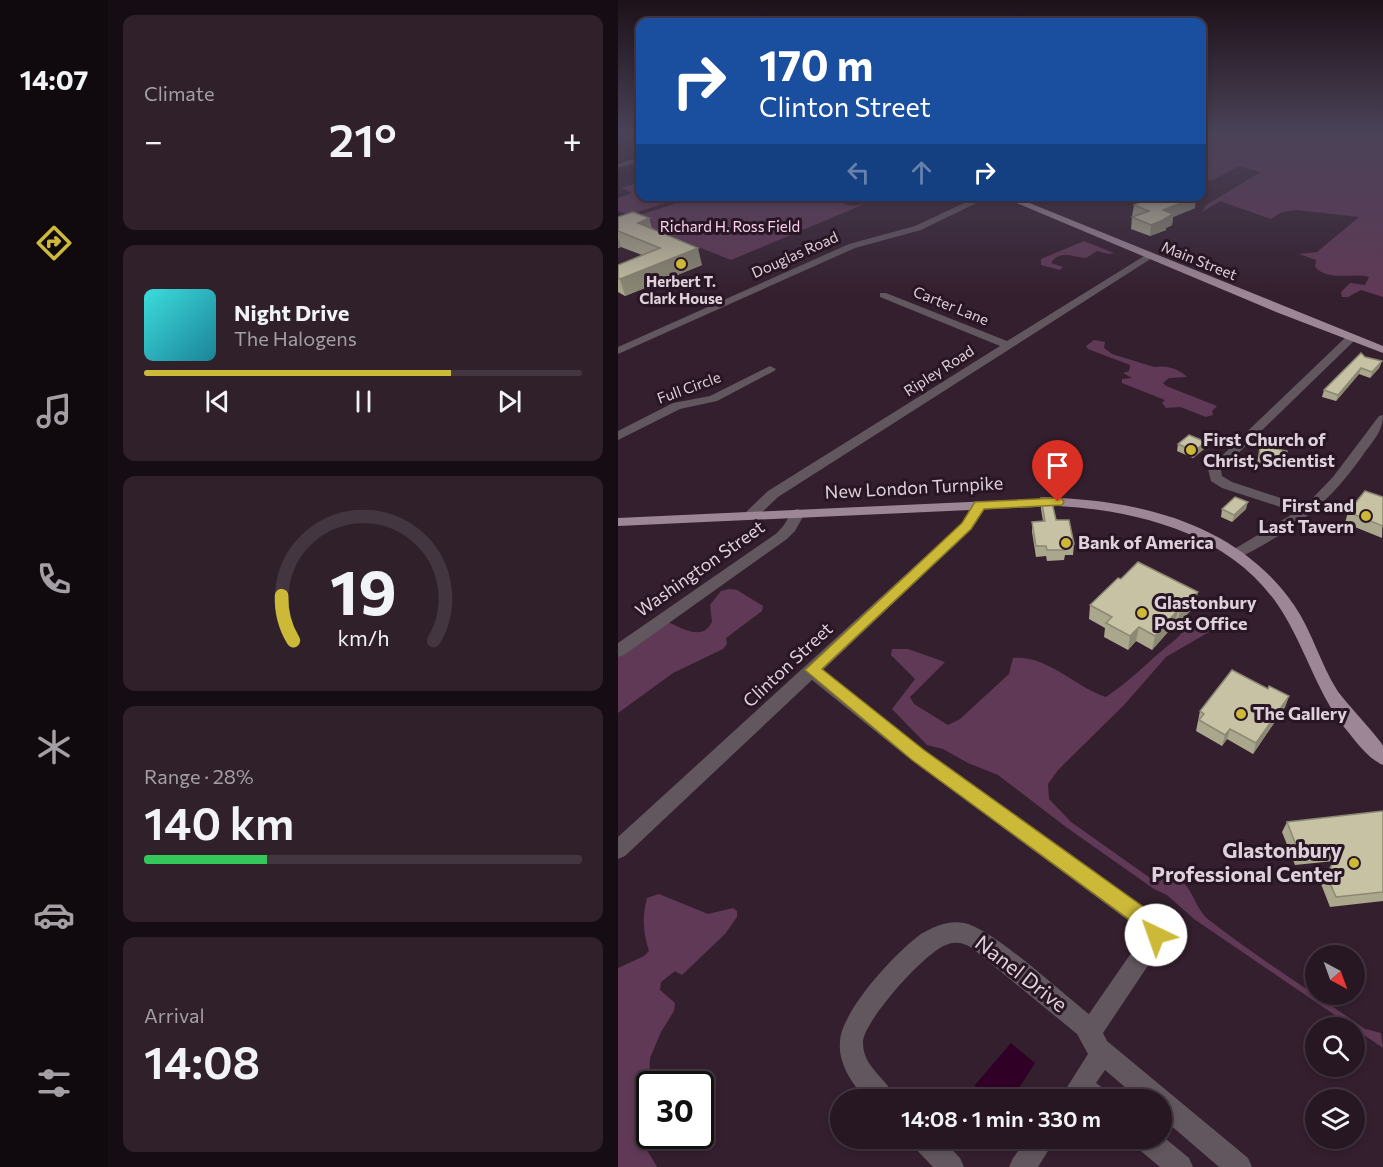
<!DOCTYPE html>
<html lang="en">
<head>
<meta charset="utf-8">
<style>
	:root { --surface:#271722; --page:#2f202a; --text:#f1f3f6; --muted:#a49fa5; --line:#433640; --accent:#cdb938 }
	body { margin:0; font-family:Commissioner,sans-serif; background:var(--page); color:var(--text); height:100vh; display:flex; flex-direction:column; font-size:22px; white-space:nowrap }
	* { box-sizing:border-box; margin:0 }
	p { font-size:20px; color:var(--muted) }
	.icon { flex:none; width:33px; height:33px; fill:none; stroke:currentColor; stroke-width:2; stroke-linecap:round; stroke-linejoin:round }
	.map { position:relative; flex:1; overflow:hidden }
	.panel { display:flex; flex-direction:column; gap:15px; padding:15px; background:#150d13; width:510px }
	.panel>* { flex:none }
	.top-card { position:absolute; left:18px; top:18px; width:570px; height:183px; border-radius:12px; box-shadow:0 3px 9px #0003,0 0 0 2px var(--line); background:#1a4fa0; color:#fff; overflow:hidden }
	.needle { width:39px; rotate:139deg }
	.tools { position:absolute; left:687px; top:945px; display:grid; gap:12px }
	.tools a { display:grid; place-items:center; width:60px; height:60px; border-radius:50%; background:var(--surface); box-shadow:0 3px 9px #0003,0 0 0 2px var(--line); font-size:30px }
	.speed { position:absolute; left:18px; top:1071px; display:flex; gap:12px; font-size:30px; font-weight:700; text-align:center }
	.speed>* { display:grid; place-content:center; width:78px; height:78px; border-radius:50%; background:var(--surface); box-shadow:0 3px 9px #0003,0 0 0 2px var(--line); line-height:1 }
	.speed .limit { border:3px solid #111; border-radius:9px; background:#fff; color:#111 }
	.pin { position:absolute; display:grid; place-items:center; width:51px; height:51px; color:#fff; margin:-62px -26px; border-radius:50% 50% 50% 0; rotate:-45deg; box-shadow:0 0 6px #0007 }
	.pin .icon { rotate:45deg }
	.me { position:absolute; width:66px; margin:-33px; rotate:318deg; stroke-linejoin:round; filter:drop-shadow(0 0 4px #0008) }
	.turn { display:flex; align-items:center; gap:21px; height:126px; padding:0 24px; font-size:27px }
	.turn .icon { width:78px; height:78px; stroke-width:2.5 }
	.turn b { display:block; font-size:42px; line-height:51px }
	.lanes { display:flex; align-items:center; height:57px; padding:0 24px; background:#0003; justify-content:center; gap:30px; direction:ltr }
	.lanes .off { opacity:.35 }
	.big { font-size:45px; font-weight:600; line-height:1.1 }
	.panel .tile { flex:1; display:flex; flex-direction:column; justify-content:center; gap:9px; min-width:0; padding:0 21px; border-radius:12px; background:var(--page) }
	.panel .dial { align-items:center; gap:0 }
	.dial svg { height:156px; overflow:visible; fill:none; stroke:var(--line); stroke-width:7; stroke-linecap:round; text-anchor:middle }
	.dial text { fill:var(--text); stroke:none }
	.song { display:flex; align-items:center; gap:18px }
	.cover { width:72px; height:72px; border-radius:9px; background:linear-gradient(135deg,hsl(180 70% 55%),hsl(190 70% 35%)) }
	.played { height:6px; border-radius:3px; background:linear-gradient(90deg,var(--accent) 70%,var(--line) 70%) }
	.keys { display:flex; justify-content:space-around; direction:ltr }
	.heat { display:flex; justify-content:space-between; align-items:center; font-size:33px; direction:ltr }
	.charge { height:9px; border-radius:4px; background:linear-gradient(90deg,#34c759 28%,var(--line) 0) }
	.trip { position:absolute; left:212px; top:1089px; width:342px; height:60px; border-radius:30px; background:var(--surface); box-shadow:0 3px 9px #0003,0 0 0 2px var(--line); font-weight:600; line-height:60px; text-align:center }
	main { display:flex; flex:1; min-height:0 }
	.tabs { display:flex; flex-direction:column; width:108px; justify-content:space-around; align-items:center; background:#10090e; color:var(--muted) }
	.tabs .icon { width:42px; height:42px }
	.tabs .active { color:var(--accent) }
	.tabs b { font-size:27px; color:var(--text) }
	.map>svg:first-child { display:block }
	.green { fill:#603956 }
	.water { fill:#300027 }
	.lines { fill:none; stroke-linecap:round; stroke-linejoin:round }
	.minor { fill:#62575f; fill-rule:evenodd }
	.major { fill:#9d8796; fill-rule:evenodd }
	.wall { fill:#aba78d }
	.shaded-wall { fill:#8b8873 }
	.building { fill:#c7c2a4; stroke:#8b8873; stroke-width:1.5 }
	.route { fill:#cdb938; stroke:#857824; stroke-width:1.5 }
	.poi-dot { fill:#cdb938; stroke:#291624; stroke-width:2 }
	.labels { text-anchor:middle; stroke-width:6; stroke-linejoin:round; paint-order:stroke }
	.far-park-label { font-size:15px; fill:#fad1ee; stroke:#291624 }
	.far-street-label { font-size:15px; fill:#dfd1db; stroke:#291624 }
	.far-poi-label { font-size:15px; font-weight:bold; fill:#dfd1db; stroke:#291624 }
	.poi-label { font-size:18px; font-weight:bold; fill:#dfd1db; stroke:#291624; text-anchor:start }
	.street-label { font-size:18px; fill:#dfd1db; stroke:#291624 }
	.near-poi-label { font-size:21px; font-weight:bold; fill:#dfd1db; stroke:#291624; text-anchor:end }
	.near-street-label { font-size:21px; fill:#dfd1db; stroke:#291624 }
</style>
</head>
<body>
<main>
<nav class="tabs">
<b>14:07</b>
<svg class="icon active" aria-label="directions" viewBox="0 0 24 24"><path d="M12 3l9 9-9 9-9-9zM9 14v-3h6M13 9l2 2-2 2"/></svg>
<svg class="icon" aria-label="music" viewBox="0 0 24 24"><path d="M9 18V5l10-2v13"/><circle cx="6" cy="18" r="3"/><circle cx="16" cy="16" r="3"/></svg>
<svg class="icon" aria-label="phone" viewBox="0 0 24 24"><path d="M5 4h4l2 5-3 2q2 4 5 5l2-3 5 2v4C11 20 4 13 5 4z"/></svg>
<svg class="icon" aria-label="climate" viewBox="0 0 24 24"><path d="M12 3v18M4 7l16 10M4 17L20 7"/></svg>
<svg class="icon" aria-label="car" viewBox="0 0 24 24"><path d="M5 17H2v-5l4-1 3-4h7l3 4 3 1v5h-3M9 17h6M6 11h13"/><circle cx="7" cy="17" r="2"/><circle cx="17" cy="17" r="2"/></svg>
<svg class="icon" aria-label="filters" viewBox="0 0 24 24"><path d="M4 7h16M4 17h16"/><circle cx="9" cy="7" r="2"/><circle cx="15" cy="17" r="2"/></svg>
</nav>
<section class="panel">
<div class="tile"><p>Climate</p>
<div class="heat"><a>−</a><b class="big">21°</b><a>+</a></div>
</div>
<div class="tile">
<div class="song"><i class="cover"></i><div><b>Night Drive</b><p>The Halogens</p></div></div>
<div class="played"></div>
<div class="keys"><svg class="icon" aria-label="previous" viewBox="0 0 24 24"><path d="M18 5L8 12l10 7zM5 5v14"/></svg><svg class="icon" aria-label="pause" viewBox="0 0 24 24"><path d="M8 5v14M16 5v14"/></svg><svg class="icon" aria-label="next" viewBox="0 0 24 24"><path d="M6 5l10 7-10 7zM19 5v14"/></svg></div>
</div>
<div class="tile dial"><svg viewBox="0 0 100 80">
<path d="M14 69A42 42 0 1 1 86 69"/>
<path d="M14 69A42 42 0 0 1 8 46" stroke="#cdb938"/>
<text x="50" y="56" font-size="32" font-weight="700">19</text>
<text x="50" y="72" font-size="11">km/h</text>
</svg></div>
<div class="tile"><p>Range · 28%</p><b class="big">140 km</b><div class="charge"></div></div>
<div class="tile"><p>Arrival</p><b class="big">14:08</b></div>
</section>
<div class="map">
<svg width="765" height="1167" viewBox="0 0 765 1167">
	<rect width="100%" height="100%" fill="#341f2e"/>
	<!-- green -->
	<g class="green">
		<path d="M584 133H765V297L743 290 730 297H724L723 292 732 283 747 285 751 277C734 272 711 282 697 267L698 260 681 254 699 252 741 217 678 210 664 212 653 219 602 201 584 212 588 205 643 172 621 166 595 180 584 182Z"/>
		<path d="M22 182V196L65 197 11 215 0 211V198L14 193 3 188Z"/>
		<path d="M229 196 226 204 235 206 249 203 113 260 15 221 16 217 76 197Z"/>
		<path d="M466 241 496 253 491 254 479 251 468 258C454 257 443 249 433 263L445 267 442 270 423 265V259Z"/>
		<path d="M476 340 487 342 486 348 494 354 536 367C548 365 560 368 569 377L551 378 545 383 548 386 599 406 594 411 595 415 588 417 562 407 548 408 544 403 547 400 504 383V379L514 378 505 373 511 371 512 365 470 349 468 346Z"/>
		<path d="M111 589 119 590 145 606 144 611 108 638 109 644 105 649 55 673 0 713V655L50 622C65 629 85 641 94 622L92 605 103 591Z"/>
		<path d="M584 614 590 621 591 632 548 657 506 705 440 770 430 784 431 799 453 822 535 880 542 881 549 875C574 877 575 908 591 920 641 959 696 993 747 1029L763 1033 765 1048 576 919 549 895 536 889 448 827 380 775 350 763 325 749 309 745 274 709 297 679 273 655 274 649H290L327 662 292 697 296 704 330 725 342 719 391 674 395 658C430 655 456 687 488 697 509 683 526 666 546 649 554 642 561 638 566 629H575L581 625 580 617Z"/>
		<path d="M41 894 90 914 115 908 119 911V917L107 934 64 975 57 971 43 982 42 990 57 1003 56 1011 43 1032 32 1058 29 1150 39 1167H0V968L26 956 31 951C25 933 24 917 29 898Z"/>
	</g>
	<!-- water -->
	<path class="water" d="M393 1043 417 1063 394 1099H366L359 1093 357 1085Z"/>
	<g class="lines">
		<!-- minor -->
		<g class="minor">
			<path d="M22 157V161L0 168V164Z"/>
			<path d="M361 196H373L303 230 237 248 0 354V347L231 244 297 226Z"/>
			<path d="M531 253 536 256 534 258 160 497 137 519H127L125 516 127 513 150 491 382 346 262 297V293H268L389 341Z"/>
			<path d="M733 335 737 336V340L603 470 604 476 614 482 687 506 715 477 761 416 765 415C765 432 754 442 745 455 707 508 679 527 623 557H613L611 554 613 551 678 512 604 488 593 481 590 469 729 336Z"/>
			<path d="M152 366 158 369 156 371 99 401 62 409 0 440V431L55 403 92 396Z"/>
			<path d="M362 501 369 505 354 529 205 670 300 746 546 921 550 933 547 940 485 1033 489 1041 630 1158 634 1167H601L543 1117V1100H522L487 1070 478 1083 489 1091 492 1100H441L470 1054 459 1034 354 948C346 943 337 941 328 945 307 952 247 1020 245 1041 244 1068 269 1077 278 1100L247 1098C233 1082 220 1063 222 1041 224 1010 278 952 303 934 316 926 331 920 346 923 374 928 445 994 471 1014L527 933 288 756 194 680 7 856 0 859V837L344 523 357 502Z"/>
			<path d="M180 509 187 513 177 531 169 539 6 655 0 657V643L159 533 166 525 175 510Z"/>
			<path d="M543 1135 571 1158 575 1167H542L518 1147 515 1138H543Z"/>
			<path d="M293 1138H323L342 1158 346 1167H315L296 1147Z"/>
			<path d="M410 1138H438L420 1167H391L395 1158Z"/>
		</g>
		<!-- major -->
		<g class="major">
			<path d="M382 196H394L765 346V353L658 312Z"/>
			<path d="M440 498C530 502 622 527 676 605 694 631 702 663 719 690 726 701 764 741 765 746 765 752 765 759 765 765 750 759 736 739 726 727 700 693 689 654 668 618 622 537 527 511 440 506L0 526V518Z"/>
		</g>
	</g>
	<!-- wall -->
	<g class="wall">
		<path d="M516 205 577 208 555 217 554 225 548 228V230L532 236 513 229 514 217H516L514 216Z"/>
		<path d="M0 217 31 218 34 229 84 265 7 296 0 292V265L24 255 3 247 0 248Z"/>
		<path d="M747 357 764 361 761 368 752 378 741 374 718 401 704 397 706 390Z"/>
		<path d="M560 444 586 449 575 458 559 451Z"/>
		<path d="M642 446 668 462 666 469 639 464Z"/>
		<path d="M765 497 764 538 727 523 730 512Z"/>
		<path d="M423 498 456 544 455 555H447L446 560 429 561 428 556 418 557 414 532V522L425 521 423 509Z"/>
		<path d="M604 509H628L614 522 603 517Z"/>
		<path d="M472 605 577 606 559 625 557 624 534 650 518 641 510 650 486 637 487 628 471 619Z"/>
		<path d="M650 689 671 696 667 707 635 754 609 739 604 746 578 731 582 711Z"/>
		<path d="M765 811V901L712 907 703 884 716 861 677 865 664 832 669 822Z"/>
	</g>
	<!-- shaded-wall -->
	<g class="shaded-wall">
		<path d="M578 197 577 208 555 217 554 225 548 228V230L532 236 533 225 545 210Z"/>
		<path d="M31 218 35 235 20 223Z"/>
		<path d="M0 237 3 247 0 248Z"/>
		<path d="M80 248 84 265 7 296 2 279Z"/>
		<path d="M764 361 761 368 752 378 754 372Z"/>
		<path d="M743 368 741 374 718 401 720 395Z"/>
		<path d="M588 442 586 449 575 458 576 451Z"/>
		<path d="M630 502 628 509 614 522 616 515Z"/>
		<path d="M580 592 577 606 559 625 562 611Z"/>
		<path d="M560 610 557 624 534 650 537 636Z"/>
		<path d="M521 627 518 641 510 650 512 636Z"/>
		<path d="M671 696 667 707 635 754 638 743Z"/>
		<path d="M612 729 609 739 604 746 607 735Z"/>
	</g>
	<!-- building -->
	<g class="building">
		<path d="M536 196H578V197L545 210 555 214 548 218H550L533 225 514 217 531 211 516 205Z"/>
		<path d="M15 212 31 218 20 223 80 248 2 279 0 278V265L42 248 0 231V217Z"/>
		<path d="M743 353 747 357 764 361 754 372 743 368 720 395 706 390Z"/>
		<path d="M571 435 588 442 576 451 560 444Z"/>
		<path d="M642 446 669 451 668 462 641 457Z"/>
		<path d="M747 491 765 497V526L730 512Z"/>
		<path d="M617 497 630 502 616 515 604 509Z"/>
		<path d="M423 498H433L438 520H451L456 544 446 545 447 550H429L428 546H418L414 522 427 521Z"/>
		<path d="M520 562 580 592 562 611 560 610 537 636 521 627 512 636 488 623 494 617 472 605 500 578 503 579Z"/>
		<path d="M614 670 650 689 651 686 671 696 638 743 612 729 607 735 581 720 586 714 582 711Z"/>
		<path d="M765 811V892L718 897 708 874 723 851 682 855 669 822Z"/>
	</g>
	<!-- sky -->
	<linearGradient id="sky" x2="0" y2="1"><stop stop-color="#1d1119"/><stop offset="0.45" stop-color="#4a4257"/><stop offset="1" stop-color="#4a4257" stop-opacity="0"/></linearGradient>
	<rect width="765" height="296" fill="url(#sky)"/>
	<!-- route -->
	<path class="route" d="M440 498 444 499 446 502 444 505 366 509 353 529 204 669 306 750 541 918C548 927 550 931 545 941L538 944 532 941 528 932 294 760 187 670 344 523 357 502Z"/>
	<!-- markers -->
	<g class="poi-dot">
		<circle cx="63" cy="264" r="6"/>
		<circle cx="573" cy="450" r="6"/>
		<circle cx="748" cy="516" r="6"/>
		<circle cx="448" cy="543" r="6"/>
		<circle cx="524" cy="613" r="6"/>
		<circle cx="623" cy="714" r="6"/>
		<circle cx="736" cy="863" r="6"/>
	</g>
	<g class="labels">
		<!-- far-park labels -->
		<g class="far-park-label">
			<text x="112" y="232">Richard H. Ross Field</text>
		</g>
		<!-- far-street labels -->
		<g class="far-street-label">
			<text transform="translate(177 255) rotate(-24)" y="5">Douglas Road</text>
			<text transform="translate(581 261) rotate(22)" y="5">Main Street</text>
			<text transform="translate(333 306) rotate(22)" y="5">Carter Lane</text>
			<text transform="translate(321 371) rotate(-33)" y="5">Ripley Road</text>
			<text transform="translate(71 388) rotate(-20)" y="5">Full Circle</text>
		</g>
		<!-- far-poi labels -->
		<g class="far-poi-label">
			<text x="63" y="287">Herbert T.<tspan x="63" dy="17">Clark House</tspan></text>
		</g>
		<!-- poi labels -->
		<g class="poi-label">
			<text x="585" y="446">First Church of<tspan x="585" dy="21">Christ, Scientist</tspan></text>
			<text x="736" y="512" text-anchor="end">First and<tspan x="736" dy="21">Last Tavern</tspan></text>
			<text x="460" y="549">Bank of America</text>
			<text x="536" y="609">Glastonbury<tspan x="536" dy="21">Post Office</tspan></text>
			<text x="635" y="720">The Gallery</text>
		</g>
		<!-- street labels -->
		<g class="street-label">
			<text transform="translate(296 488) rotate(-3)" y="6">New London Turnpike</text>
			<text transform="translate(82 569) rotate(-35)" y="6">Washington Street</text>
			<text transform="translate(170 665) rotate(-43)" y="6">Clinton Street</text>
		</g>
		<!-- near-poi labels -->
		<g class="near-poi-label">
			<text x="724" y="858">Glastonbury<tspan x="724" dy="24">Professional Center</tspan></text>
		</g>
		<!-- near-street labels -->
		<g class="near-street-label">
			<text transform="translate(403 974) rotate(38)" y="7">Nanel Drive</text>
		</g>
	</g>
</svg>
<div class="tools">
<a><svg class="needle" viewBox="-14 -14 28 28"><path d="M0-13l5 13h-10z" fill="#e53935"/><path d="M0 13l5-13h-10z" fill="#a49fa5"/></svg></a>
<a><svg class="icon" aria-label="search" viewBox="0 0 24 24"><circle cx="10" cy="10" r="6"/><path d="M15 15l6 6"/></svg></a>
<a><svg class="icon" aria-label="layers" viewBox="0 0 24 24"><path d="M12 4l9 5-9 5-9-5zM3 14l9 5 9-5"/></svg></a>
</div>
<div class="speed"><div class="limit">30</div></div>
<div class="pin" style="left:440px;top:502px;background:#d93025"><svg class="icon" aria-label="arrive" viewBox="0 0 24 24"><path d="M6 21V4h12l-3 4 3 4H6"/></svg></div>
<svg class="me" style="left:538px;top:935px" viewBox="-20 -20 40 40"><circle r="19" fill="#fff"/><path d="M0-13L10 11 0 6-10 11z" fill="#cdb938"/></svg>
<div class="trip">14:08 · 1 min · 330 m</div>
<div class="top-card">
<div class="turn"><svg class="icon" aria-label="right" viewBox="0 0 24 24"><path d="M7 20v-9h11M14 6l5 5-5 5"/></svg><div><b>170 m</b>Clinton Street</div></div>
<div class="lanes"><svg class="icon off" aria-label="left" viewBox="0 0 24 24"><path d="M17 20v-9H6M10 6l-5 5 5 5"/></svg><svg class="icon off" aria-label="ahead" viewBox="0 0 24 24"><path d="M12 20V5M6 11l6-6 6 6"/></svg><svg class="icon" aria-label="right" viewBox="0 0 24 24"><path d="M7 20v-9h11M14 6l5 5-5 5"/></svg></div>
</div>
</div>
</main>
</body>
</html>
